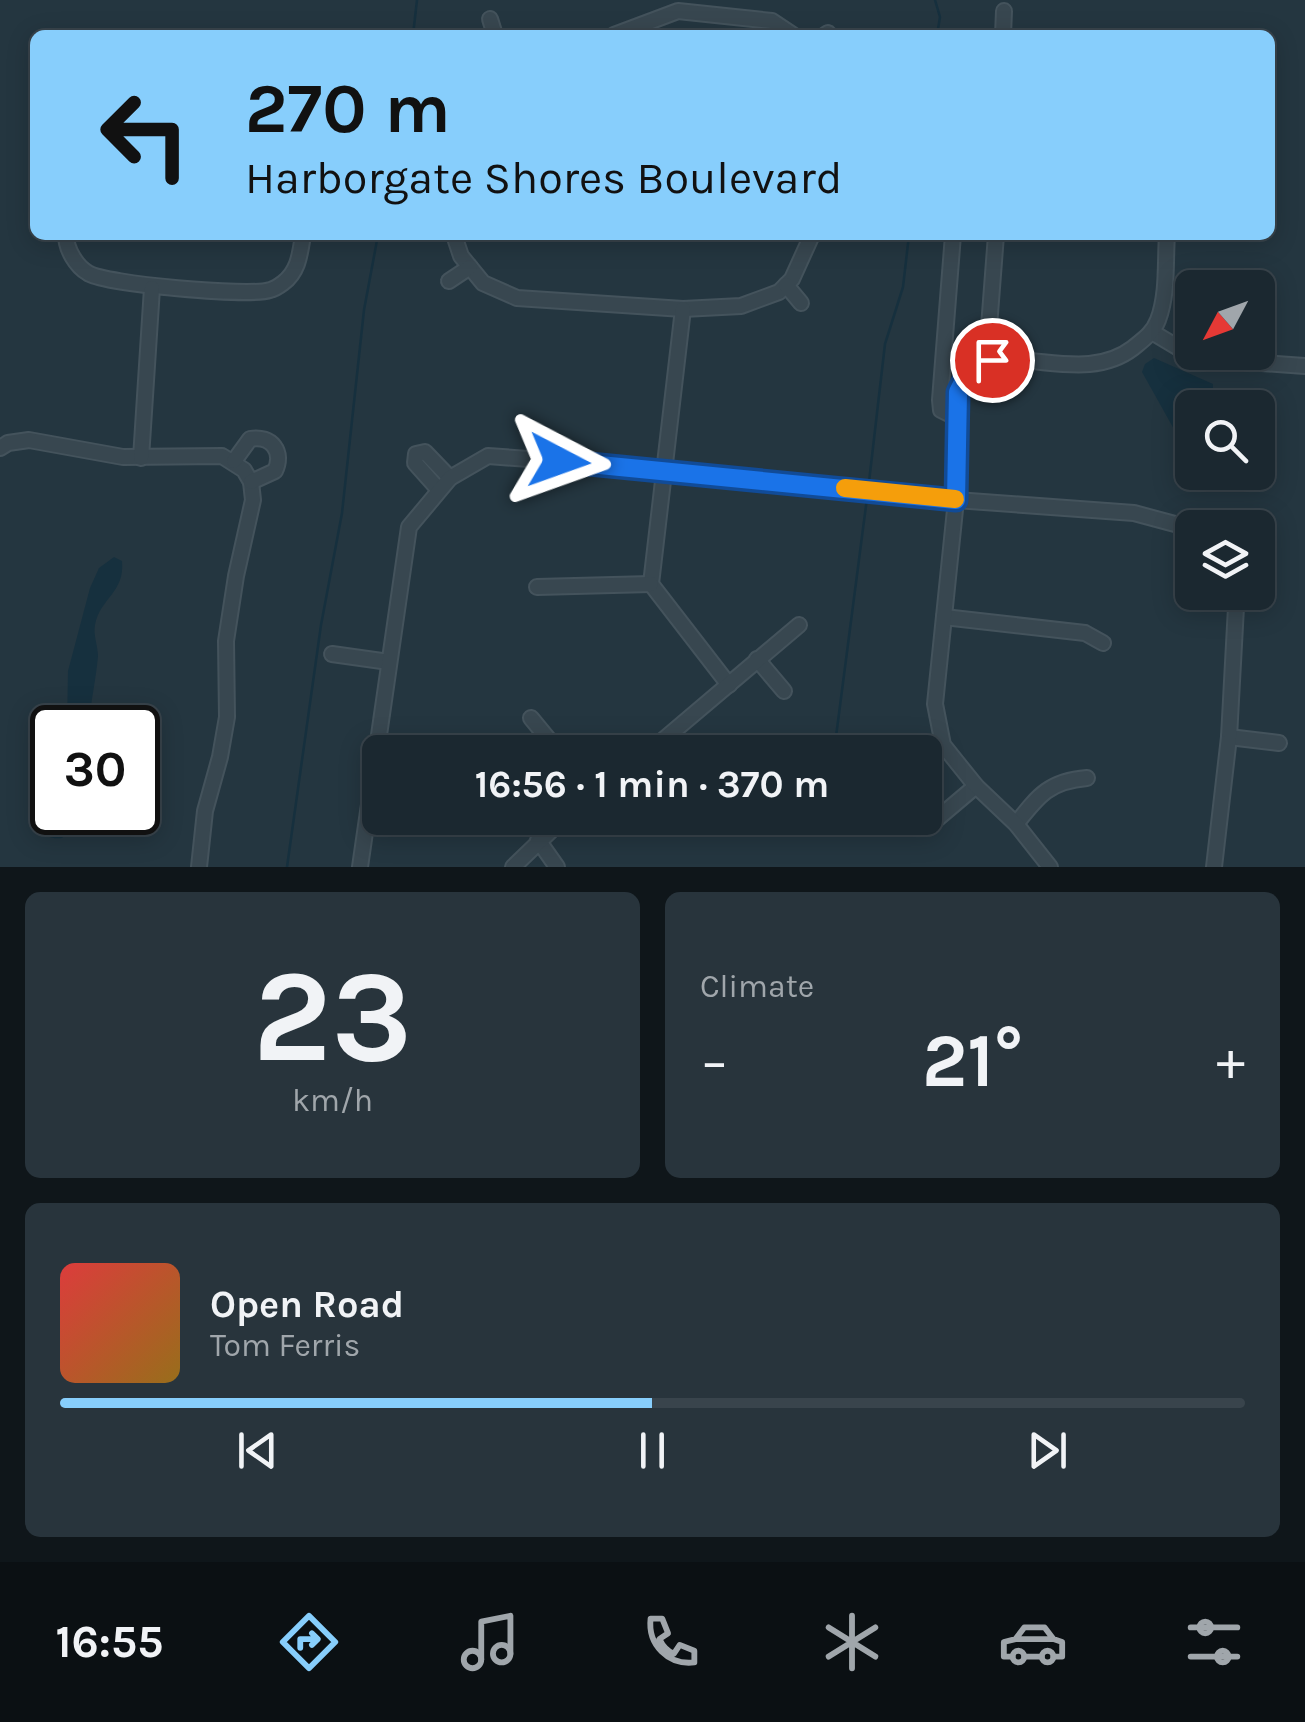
<!DOCTYPE html>
<html lang="en">
<head>
<meta charset="utf-8">
<style>
	:root { --surface:#1b2830; --page:#28343c; --text:#f1f3f6; --muted:#a0a6ab; --line:#39444c; --accent:#87cefc }
	body { margin:0; font-family:Karla,sans-serif; background:var(--page); color:var(--text); height:100vh; display:flex; flex-direction:column; font-size:38px; white-space:nowrap }
	* { box-sizing:border-box; margin:0 }
	p { font-size:32px; color:var(--muted) }
	.icon { flex:none; width:55px; height:55px; fill:none; stroke:currentColor; stroke-width:2; stroke-linecap:round; stroke-linejoin:round }
	.map { position:relative; height:867px; overflow:hidden }
	.drawer { display:flex; flex-direction:column; gap:25px; padding:25px; background:#0f161a; flex:1 }
	.drawer>* { flex:none }
	.top-card { position:absolute; left:30px; top:30px; width:1245px; height:210px; border-radius:15px; box-shadow:0 5px 25px #0003,0 0 0 2px var(--line); background:#87cefc; color:#111; overflow:hidden }
	.needle { width:65px; rotate:229deg }
	.controls { position:absolute; left:1175px; top:270px; display:grid; gap:20px }
	.controls a { display:grid; place-items:center; width:100px; height:100px; border-radius:15px; background:var(--surface); box-shadow:0 5px 25px #0003,0 0 0 2px var(--line); font-size:50px }
	.speed { position:absolute; left:30px; top:705px; display:flex; gap:20px; font-size:50px; font-weight:700; text-align:center }
	.speed>* { display:grid; place-content:center; width:130px; height:130px; border-radius:50%; background:var(--surface); box-shadow:0 5px 25px #0003,0 0 0 2px var(--line); line-height:1 }
	.speed .limit { border:5px solid #111; border-radius:15px; background:#fff; color:#111 }
	.pin { position:absolute; display:grid; place-items:center; width:85px; height:85px; color:#fff; margin:-42px; border:5px solid #fff; border-radius:50%; box-shadow:0 2px 10px #0007 }
	.me { position:absolute; width:110px; margin:-55px; rotate:94deg; stroke-linejoin:round; filter:drop-shadow(0 0 8px #0008) }
	.turn { display:flex; align-items:center; gap:35px; height:210px; padding:0 50px; font-size:45px }
	.turn .icon { width:130px; height:130px; stroke-width:2.5 }
	.turn b { display:block; font-size:70px; line-height:85px }
	.big { font-size:75px; font-weight:700; line-height:1.1 }
	.drawer .widget { flex:1; display:flex; flex-direction:column; justify-content:center; gap:15px; min-width:0; padding:0 35px; border-radius:15px; background:var(--page) }
	.drawer .dial { align-items:center; gap:0 }
	.dial b { font-size:130px; line-height:1 }
	.song { display:flex; align-items:center; gap:30px }
	.cover { width:120px; height:120px; border-radius:15px; background:linear-gradient(135deg,hsl(0 70% 55%),hsl(40 70% 35%)) }
	.played { height:10px; border-radius:5px; background:linear-gradient(90deg,var(--accent) 50%,var(--line) 50%) }
	.keys { display:flex; justify-content:space-around; direction:ltr }
	.heat { display:flex; justify-content:space-between; align-items:center; font-size:55px; direction:ltr }
	.drawer .tiles { flex:1; display:grid; gap:25px; grid-template-columns:1fr 1fr }
	.widget:last-child { grid-column:span 2 }
	.trip { position:absolute; left:362px; top:735px; width:580px; height:100px; border-radius:15px; background:var(--surface); box-shadow:0 5px 25px #0003,0 0 0 2px var(--line); font-weight:700; line-height:100px; text-align:center }
	.tab-bar { display:flex; height:160px; justify-content:space-around; align-items:center; background:#0b1013; color:var(--muted) }
	.tab-bar .icon { width:70px; height:70px }
	.tab-bar .on { color:var(--accent) }
	.tab-bar b { font-size:45px; color:var(--text) }
	.map>svg:first-child { display:block }
	.water { fill:#16303e }
	.lines { fill:none; stroke-linecap:round; stroke-linejoin:round }
	.stream { stroke:#16303e; stroke-width:2.5 }
	.minor-casing { stroke:#44535c; stroke-width:18 }
	.minor { stroke:#384750; stroke-width:14 }
	.route-casing { stroke:#114b97; stroke-width:25 }
	.route { stroke:#1a73e8; stroke-width:18 }
	.slow { stroke:#f59e0b; stroke-width:18 }
</style>
</head>
<body>
<div class="map">
<svg width="1305" height="867" viewBox="0 0 1305 867">
	<rect width="100%" height="100%" fill="#243640"/>
	<!-- water -->
	<g class="water">
		<path d="M1154 358 1213 384V407L1192 408V433L1175 431 1142 372 1145 364Z"/>
		<path d="M114 557 122 561C125 593 100 598 95 625 93 635 98 646 98 656 96 680 90 704 89 727H67L68 671 90 588 99 568Z"/>
		<path d="M52 751V812L71 813 69 831 62 838C54 839 45 838 41 829 37 822 41 813 44 806 50 787 39 767 52 751Z"/>
	</g>
	<g class="lines">
		<!-- stream -->
		<g class="stream">
			<path d="M935 0 940 17 937 35"/>
			<path d="M413 35 417 0"/>
			<path d="M869 482 885 344 903 287 909 235"/>
			<path d="M834 752 867 498"/>
			<path d="M287 867 321 625 342 513 364 310 378 235"/>
		</g>
		<!-- minor casing -->
		<g class="minor-casing">
			<g id="minor">
				<path d="M490 19 495 35"/>
				<path d="M614 35 678 11 772 21 793 35"/>
				<path d="M825 35 828 33"/>
				<path d="M1003 35 1004 11"/>
				<path d="M66 235C66 249 76 266 88 273 104 284 250 297 270 290 275 289 279 286 283 283 299 271 300 253 303 235"/>
				<path d="M454 235 461 256 483 283 517 298 683 309 741 306 779 292 792 279 812 235"/>
				<path d="M953 235 940 400 941 410 957 418"/>
				<path d="M449 281 470 267"/>
				<path d="M786 285 801 303"/>
				<path d="M683 309 651 584 729 685"/>
				<path d="M1152 332 1192 356 1206 359 1305 366"/>
				<path d="M992 360 989 327 996 235"/>
				<path d="M0 448 8 443 29 440 123 457 222 456 244 470 251 482 253 500 236 576 226 641 227 717 220 757 205 811 199 867"/>
				<path d="M141 458 152 288"/>
				<path d="M234 461 250 439C272 435 284 452 275 471L251 482"/>
				<path d="M439 490 415 463 416 454 425 452 450 478"/>
				<path d="M537 587 651 584"/>
				<path d="M944 617 1085 633 1103 643"/>
				<path d="M332 654 389 662"/>
				<path d="M757 659 784 691"/>
				<path d="M531 718 559 752"/>
				<path d="M1229 737 1279 743"/>
				<path d="M649 752 799 625"/>
				<path d="M699 818H755"/>
				<path d="M931 824 976 786"/>
				<path d="M1016 824C1038 796 1049 781 1087 778"/>
				<path d="M538 840 557 867"/>
				<path d="M360 867 409 527 450 478 488 456 664 469 956 500 1134 513 1186 527 1192 533"/>
				<path d="M513 867 564 818"/>
				<path d="M1050 867 1016 824 976 786 943 745 935 704 956 500 959 392C989 324 1074 393 1133 348 1144 339 1153 333 1158 320 1168 294 1165 262 1167 235"/>
				<path d="M1214 867 1229 737 1236 607 1232 592"/>
			</g>
		</g>
		<!-- minor -->
		<use href="#minor" class="minor"/>
	</g>
	<g class="lines">
		<!-- route casing -->
		<g class="route-casing">
			<path id="route" d="M559 461 956 500 958 392 965 378 992 360"/>
		</g>
		<!-- route -->
		<use href="#route" class="route"/>
		<!-- slow -->
		<path class="slow" d="M845 488 955 499"/>
	</g>
</svg>
<div class="controls">
<a><svg class="needle" viewBox="-14 -14 28 28"><path d="M0-13l5 13h-10z" fill="#e53935"/><path d="M0 13l5-13h-10z" fill="#a0a6ab"/></svg></a>
<a><svg class="icon" aria-label="search" viewBox="0 0 24 24"><circle cx="10" cy="10" r="6"/><path d="M15 15l6 6"/></svg></a>
<a><svg class="icon" aria-label="layers" viewBox="0 0 24 24"><path d="M12 4l9 5-9 5-9-5zM3 14l9 5 9-5"/></svg></a>
</div>
<div class="speed"><div class="limit">30</div></div>
<div class="pin" style="left:992px;top:360px;background:#d93025"><svg class="icon" aria-label="arrive" viewBox="0 0 24 24"><path d="M6 21V4h12l-3 4 3 4H6"/></svg></div>
<svg class="me" style="left:559px;top:461px" viewBox="-20 -20 40 40"><path d="M0-17L14 15 0 8-14 15z" fill="#1a73e8" stroke="#fff" stroke-width="4"/></svg>
<div class="trip">16:56 · 1 min · 370 m</div>
<div class="top-card">
<div class="turn"><svg class="icon" aria-label="left" viewBox="0 0 24 24"><path d="M17 20v-9H6M10 6l-5 5 5 5"/></svg><div><b>270 m</b>Harborgate Shores Boulevard</div></div>
</div>
</div>
<section class="drawer">
<div class="tiles">
<div class="widget dial"><b>23</b><p>km/h</p></div>
<div class="widget"><p>Climate</p>
<div class="heat"><a>−</a><b class="big">21°</b><a>+</a></div>
</div>
<div class="widget">
<div class="song"><i class="cover"></i><div><b>Open Road</b><p>Tom Ferris</p></div></div>
<div class="played"></div>
<div class="keys"><svg class="icon" aria-label="previous" viewBox="0 0 24 24"><path d="M18 5L8 12l10 7zM5 5v14"/></svg><svg class="icon" aria-label="pause" viewBox="0 0 24 24"><path d="M8 5v14M16 5v14"/></svg><svg class="icon" aria-label="next" viewBox="0 0 24 24"><path d="M6 5l10 7-10 7zM19 5v14"/></svg></div>
</div>
</div>
</section>
<nav class="tab-bar">
<b>16:55</b>
<svg class="icon on" aria-label="directions" viewBox="0 0 24 24"><path d="M12 3l9 9-9 9-9-9zM9 14v-3h6M13 9l2 2-2 2"/></svg>
<svg class="icon" aria-label="music" viewBox="0 0 24 24"><path d="M9 18V5l10-2v13"/><circle cx="6" cy="18" r="3"/><circle cx="16" cy="16" r="3"/></svg>
<svg class="icon" aria-label="phone" viewBox="0 0 24 24"><path d="M5 4h4l2 5-3 2q2 4 5 5l2-3 5 2v4C11 20 4 13 5 4z"/></svg>
<svg class="icon" aria-label="climate" viewBox="0 0 24 24"><path d="M12 3v18M4 7l16 10M4 17L20 7"/></svg>
<svg class="icon" aria-label="car" viewBox="0 0 24 24"><path d="M5 17H2v-5l4-1 3-4h7l3 4 3 1v5h-3M9 17h6M6 11h13"/><circle cx="7" cy="17" r="2"/><circle cx="17" cy="17" r="2"/></svg>
<svg class="icon" aria-label="filters" viewBox="0 0 24 24"><path d="M4 7h16M4 17h16"/><circle cx="9" cy="7" r="2"/><circle cx="15" cy="17" r="2"/></svg>
</nav>
</body>
</html>
